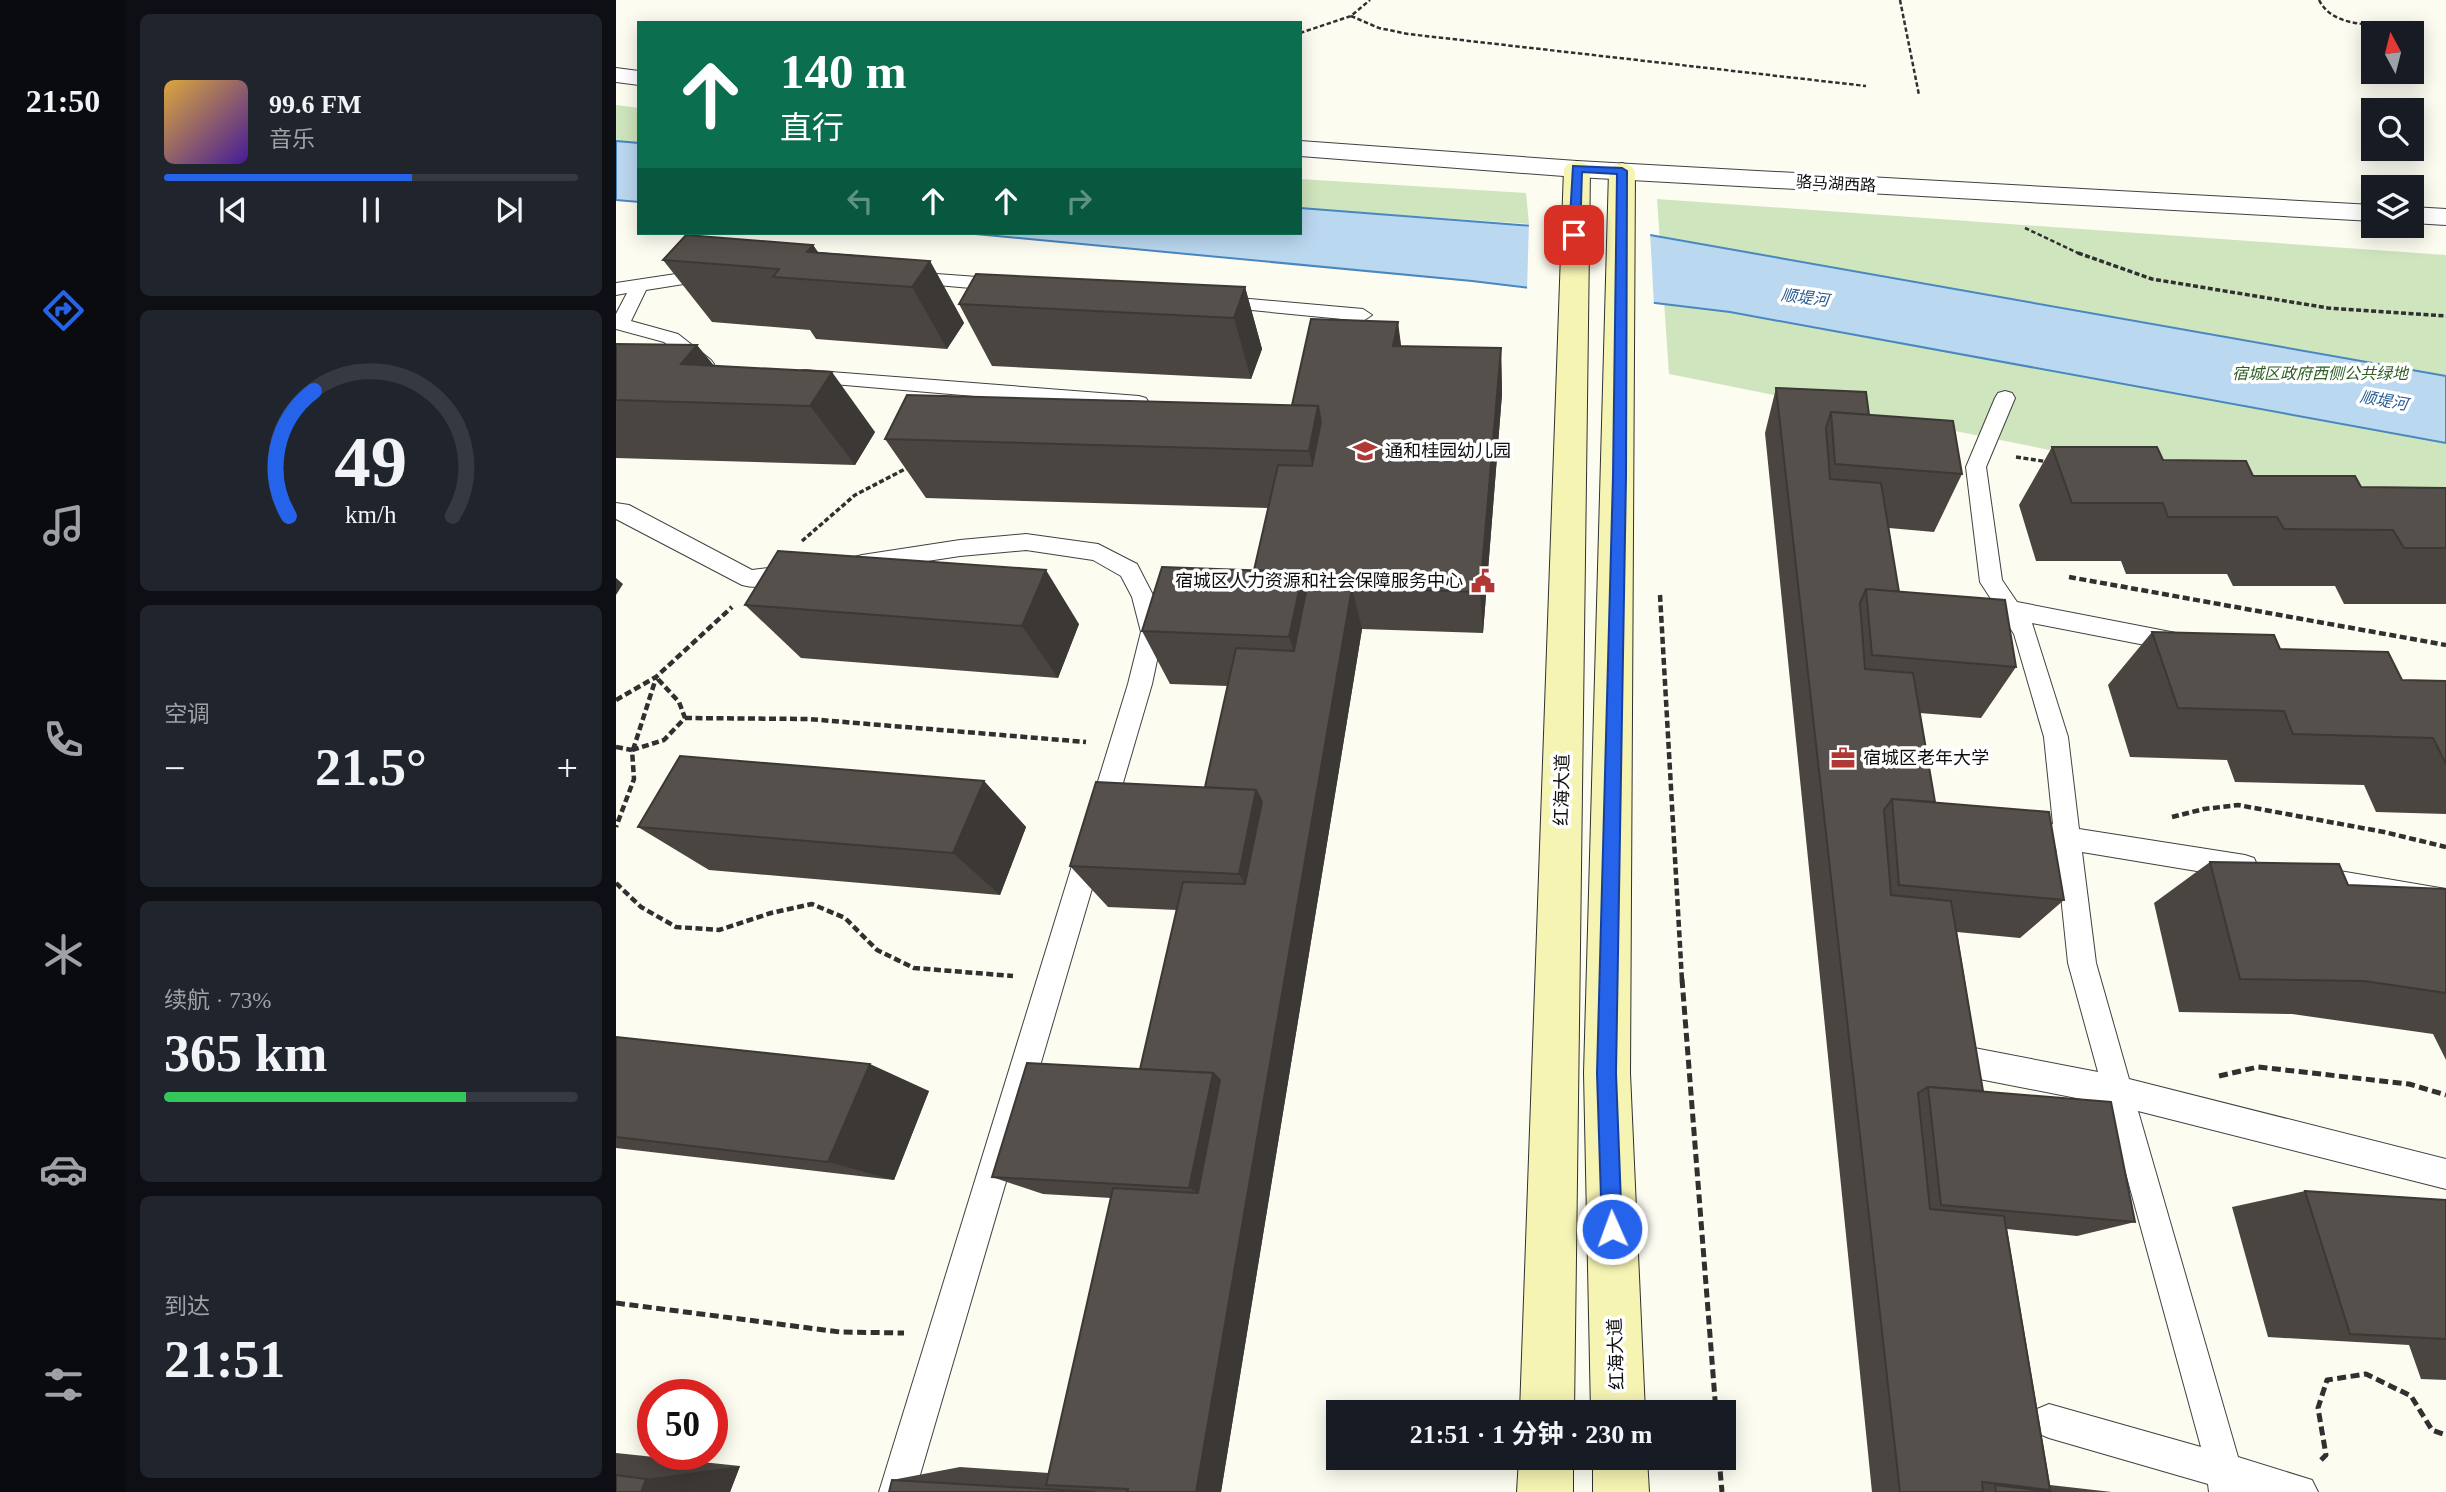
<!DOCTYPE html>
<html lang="zh">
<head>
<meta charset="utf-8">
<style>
	:root { --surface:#171b24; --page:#20242c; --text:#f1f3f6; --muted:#9ea1a6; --line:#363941; --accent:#2563eb }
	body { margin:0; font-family:"Times New Roman","Noto Sans SC",serif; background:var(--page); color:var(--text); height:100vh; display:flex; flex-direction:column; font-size:26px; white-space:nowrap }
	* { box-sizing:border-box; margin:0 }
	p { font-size:23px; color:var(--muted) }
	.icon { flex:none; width:38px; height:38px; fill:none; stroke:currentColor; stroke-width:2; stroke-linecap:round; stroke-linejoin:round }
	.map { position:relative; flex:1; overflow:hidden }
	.details { display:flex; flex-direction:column; gap:14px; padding:14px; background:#0d0f14; width:490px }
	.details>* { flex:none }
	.guide { position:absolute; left:21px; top:21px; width:665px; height:214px; border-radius:0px; box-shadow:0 4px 18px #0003; background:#0b6e4f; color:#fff; overflow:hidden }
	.needle { width:46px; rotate:353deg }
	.controls { position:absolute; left:1745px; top:21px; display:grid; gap:14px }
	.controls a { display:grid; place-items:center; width:63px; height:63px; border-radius:0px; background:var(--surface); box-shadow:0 4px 18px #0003; font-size:35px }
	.speed { position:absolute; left:21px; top:1379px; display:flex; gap:14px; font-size:35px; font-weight:700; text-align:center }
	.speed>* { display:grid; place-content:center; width:91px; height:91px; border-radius:50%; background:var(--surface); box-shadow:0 4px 18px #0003; line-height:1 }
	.speed .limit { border:10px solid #d22; background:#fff; color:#111 }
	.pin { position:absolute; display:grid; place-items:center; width:60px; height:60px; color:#fff; margin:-30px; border-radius:14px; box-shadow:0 4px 10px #0006 }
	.me { position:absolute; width:77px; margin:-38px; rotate:358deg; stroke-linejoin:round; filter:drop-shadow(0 0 5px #0008) }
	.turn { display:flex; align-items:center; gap:24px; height:147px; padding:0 28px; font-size:32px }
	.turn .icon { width:91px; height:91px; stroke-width:2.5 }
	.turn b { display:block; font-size:49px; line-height:60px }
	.lanes { display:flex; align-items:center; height:66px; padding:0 28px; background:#0003; justify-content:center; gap:35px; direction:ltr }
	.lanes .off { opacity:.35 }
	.big { font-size:52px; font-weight:700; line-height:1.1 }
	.details .tile { flex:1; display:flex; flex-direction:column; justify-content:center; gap:10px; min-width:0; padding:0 24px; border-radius:10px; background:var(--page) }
	.details .dial { align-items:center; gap:0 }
	.dial svg { height:182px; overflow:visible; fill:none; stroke:var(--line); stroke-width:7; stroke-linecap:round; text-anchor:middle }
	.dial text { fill:var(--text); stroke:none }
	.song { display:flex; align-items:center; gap:21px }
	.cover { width:84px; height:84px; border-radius:10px; background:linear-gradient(135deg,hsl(40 70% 55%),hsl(260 70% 35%)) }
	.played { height:7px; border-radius:4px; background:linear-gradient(90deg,var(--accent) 60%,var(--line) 60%) }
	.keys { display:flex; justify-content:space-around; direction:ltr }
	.heat { display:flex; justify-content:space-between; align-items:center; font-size:38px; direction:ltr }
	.charge { height:10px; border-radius:5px; background:linear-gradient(90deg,#34c759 73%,var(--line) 0) }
	.trip { position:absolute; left:710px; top:1400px; width:410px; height:70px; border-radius:0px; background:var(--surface); box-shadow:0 4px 18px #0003; font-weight:700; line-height:70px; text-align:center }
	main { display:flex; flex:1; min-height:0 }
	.tabs { display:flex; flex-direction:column; width:126px; justify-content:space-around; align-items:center; background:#090b0e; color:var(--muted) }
	.tabs .icon { width:49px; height:49px }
	.tabs .on { color:var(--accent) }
	.tabs b { font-size:32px; color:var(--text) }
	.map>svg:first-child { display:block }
	.green { fill:#cfe5bd }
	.water { fill:#bad8f0; stroke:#4987bf; stroke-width:2 }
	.pier { fill:#fdfcf1 }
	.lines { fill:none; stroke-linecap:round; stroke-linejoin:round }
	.service-casing { stroke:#414141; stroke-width:2 }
	.tertiary-casing { stroke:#414141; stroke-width:2 }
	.secondary-casing { stroke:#303030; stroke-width:2 }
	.path-far3 { stroke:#303030; stroke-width:2.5; stroke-dasharray:4.5 2.5; stroke-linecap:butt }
	.path-far2 { stroke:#303030; stroke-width:3.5; stroke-dasharray:5 2.5; stroke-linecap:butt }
	.path-far1 { stroke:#303030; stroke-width:4.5; stroke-dasharray:7 3.5; stroke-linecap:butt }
	.path { stroke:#303030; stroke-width:5; stroke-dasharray:9 4.5; stroke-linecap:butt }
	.service { fill:#fff; fill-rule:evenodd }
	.tertiary { fill:#fff; fill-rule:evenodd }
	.secondary { fill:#f6f4b3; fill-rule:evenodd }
	.wall { fill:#4a4541 }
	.shaded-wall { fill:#3c3835 }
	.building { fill:#56504c; stroke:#3c3835; stroke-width:2 }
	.route { fill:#2563eb; stroke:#184099; stroke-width:2 }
	.labels { text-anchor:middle; stroke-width:7; stroke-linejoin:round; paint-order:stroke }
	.far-street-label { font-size:16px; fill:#0e0e0e; stroke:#fff }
	.far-water-label { font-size:16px; font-style:italic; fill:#245a93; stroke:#fff }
	.far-park-label { font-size:16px; font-style:italic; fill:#2d5f25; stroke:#fff }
	.poi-label { font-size:18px; fill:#0e0e0e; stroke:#fff; text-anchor:start }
	.street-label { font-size:18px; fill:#0e0e0e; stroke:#fff }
</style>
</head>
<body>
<main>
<nav class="tabs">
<b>21:50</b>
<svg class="icon on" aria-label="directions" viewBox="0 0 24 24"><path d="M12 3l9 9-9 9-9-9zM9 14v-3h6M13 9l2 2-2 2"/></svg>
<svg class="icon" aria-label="music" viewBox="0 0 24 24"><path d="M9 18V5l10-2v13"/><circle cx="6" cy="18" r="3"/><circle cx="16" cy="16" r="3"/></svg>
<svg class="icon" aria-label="phone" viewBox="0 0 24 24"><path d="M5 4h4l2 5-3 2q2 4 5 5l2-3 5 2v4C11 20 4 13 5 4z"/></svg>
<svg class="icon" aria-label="climate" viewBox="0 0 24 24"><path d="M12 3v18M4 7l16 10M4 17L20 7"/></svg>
<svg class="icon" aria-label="car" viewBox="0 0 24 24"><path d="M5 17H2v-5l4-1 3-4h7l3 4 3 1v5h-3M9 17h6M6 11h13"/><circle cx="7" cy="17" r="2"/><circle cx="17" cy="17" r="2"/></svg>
<svg class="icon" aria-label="filters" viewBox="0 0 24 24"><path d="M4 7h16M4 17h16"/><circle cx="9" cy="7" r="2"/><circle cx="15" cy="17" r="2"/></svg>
</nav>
<section class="details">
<div class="tile">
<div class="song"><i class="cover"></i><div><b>99.6 FM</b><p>音乐</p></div></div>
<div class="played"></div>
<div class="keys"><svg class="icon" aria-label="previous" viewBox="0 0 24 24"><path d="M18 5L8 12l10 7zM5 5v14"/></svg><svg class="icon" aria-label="pause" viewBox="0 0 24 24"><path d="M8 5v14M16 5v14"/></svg><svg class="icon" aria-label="next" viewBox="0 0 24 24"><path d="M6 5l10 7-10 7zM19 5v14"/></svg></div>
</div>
<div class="tile dial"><svg viewBox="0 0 100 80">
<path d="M14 69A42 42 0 1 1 86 69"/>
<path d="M14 69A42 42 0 0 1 25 14" stroke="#2563eb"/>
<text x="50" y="56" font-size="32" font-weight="700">49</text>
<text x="50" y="72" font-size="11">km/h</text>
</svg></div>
<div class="tile"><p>空调</p>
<div class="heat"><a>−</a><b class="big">21.5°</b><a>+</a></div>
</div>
<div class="tile"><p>续航 · 73%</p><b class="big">365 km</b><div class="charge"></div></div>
<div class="tile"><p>到达</p><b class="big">21:51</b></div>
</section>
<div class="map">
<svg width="1830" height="1492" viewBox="0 0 1830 1492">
	<rect width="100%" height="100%" fill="#fdfcf1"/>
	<!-- green -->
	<g class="green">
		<path d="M0 105 23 108V143L0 141Z"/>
		<path d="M684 179 910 193 913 224 684 208Z"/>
		<path d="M1041 199 1830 255V529L1053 374Z"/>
	</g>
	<!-- water -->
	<g class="water">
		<path d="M0 141 23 143V202L0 200Z"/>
		<path d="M684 208 1034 235 1830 376V443L1114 312 856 281 349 233H684Z"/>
	</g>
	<!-- pier -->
	<path class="pier" d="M913 221 1034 231 1038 306 911 291Z"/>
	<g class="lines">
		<!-- service casing -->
		<g class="service-casing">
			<g id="service">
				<path d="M93 269 102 275 99 279 30 290 15 321 62 334 95 360 98 364 95 368H81L48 342 0 329V314L11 293 0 295V283Z"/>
				<path d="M293 272 389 279 398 285 389 291 287 282 284 278Z"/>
				<path d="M600 296 747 309 756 315 747 321 594 306 591 302 594 298Z"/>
				<path d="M189 370 523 396 530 398 533 403 530 408 523 410 182 381 179 376 182 371Z"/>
				<path d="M1389 391 1396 393 1399 398 1370 467 1386 580 1401 602 1565 634 1573 636 1577 643 1573 650 1565 652 1416 623 1452 737 1463 829 1629 855 1638 858 1642 867 1638 876 1629 879 1466 852 1480 963 1513 1079 1830 1159V1189L1522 1111 1622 1457 1696 1480 1702 1492H1593L1592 1484 1433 1438 1421 1433 1416 1421 1421 1409 1433 1404 1585 1447 1491 1104 1353 1077 1343 1072 1338 1062 1343 1052 1353 1047 1482 1072 1452 963 1440 848 1428 844 1424 836 1428 828 1437 824 1428 737 1398 634 1387 617 1377 614 1374 608 1377 602 1364 582 1350 467 1379 398 1382 393Z"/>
				<path d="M0 503 13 505 136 570 178 565 186 567 189 573 186 579C169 584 143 590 126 585L0 519Z"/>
				<path d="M410 534 482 544 521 564 538 597 547 632 536 684 299 1492H263L512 684 525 632 516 597 505 576 477 560 410 550 344 556 246 571 238 569 235 563 238 557 246 555 344 540Z"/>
				<path d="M1700 867 1830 889V913L1700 891 1691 888 1687 879 1691 870Z"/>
			</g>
		</g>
		<!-- tertiary casing -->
		<g class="tertiary-casing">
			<g id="tertiary">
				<path d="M0 68 23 71V85L0 82Z"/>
				<path d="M684 141 961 161 1757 205V221L961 177 684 156Z"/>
				<path d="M1796 207 1830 209V225L1796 223Z"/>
			</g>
		</g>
		<!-- secondary casing -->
		<g class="secondary-casing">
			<g id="secondary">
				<path d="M961 161 970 164 974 169 958 1412H904L948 169 952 164Z"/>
				<path d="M1006 163 1015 166 1019 171 1014 1073 1029 1412H975L968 1073 993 171 997 166Z"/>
				<path d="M903 1458H957V1492H901Z"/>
				<path d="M977 1458H1031L1033 1492H977Z"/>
			</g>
		</g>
		<!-- path-far3 -->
		<g class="path-far3">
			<path d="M1284 0 1303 95"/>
			<path d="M1703 0C1717 27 1752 24 1779 26"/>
			<path d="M735 16 763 28 792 34 1250 86"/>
			<path d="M684 33 735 16 754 0"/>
			<path d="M1409 228 1466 255"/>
		</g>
		<!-- path-far2 -->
		<g class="path-far2">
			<path d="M1462 253 1536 279 1712 308 1830 316"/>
			<path d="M1400 457 1433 462"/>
			<path d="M186 541 239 495 293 467"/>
		</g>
		<!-- path-far1 -->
		<g class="path-far1">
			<path d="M1453 577 1830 645"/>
			<path d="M1044 595 1066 981"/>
			<path d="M0 700 40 677 116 607"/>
			<path d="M69 718 192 719 470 742"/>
			<path d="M0 747 16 750 18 779 0 827"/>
			<path d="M16 750 48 740 69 718 63 702 40 677"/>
			<path d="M17 750 40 678"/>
			<path d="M1556 817 1588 809 1622 805 1768 832 1830 847"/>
			<path d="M0 883 25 907 60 927 103 930 155 913 196 904 229 918 261 950 298 968 397 976"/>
		</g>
		<!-- path -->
		<g class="path">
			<path d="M1066 979 1100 1412"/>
			<path d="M1603 1076 1642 1067 1793 1084 1830 1095"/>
			<path d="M0 1303 224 1332 288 1333"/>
			<path d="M1103 1458 1106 1492"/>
			<path d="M1705 1460 1710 1455 1702 1408 1711 1380 1750 1374 1795 1396 1816 1430 1830 1435"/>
		</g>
		<!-- service -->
		<use href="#service" class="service"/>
		<!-- tertiary -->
		<use href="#tertiary" class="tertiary"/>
		<!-- secondary -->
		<use href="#secondary" class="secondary"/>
	</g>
	<!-- wall -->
	<g class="wall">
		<path d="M197 245 202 252 314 261 348 323 331 349 200 339 194 330 96 322 47 260Z"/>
		<path d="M629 287 646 349 635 379 376 366 343 304Z"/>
		<path d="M0 344 98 365 259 432 239 465 0 458Z"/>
		<path d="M785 346 885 348 886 394 867 633 746 629 605 1492H273L276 1480 344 1467 433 1473 495 1198 427 1194 376 1177 524 1069 561 910 492 907 454 866 589 787 612 686 554 684 526 631 638 570 652 508 310 498 269 439 676 405Z"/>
		<path d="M1160 388 1253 415 1346 474 1318 532 1273 528 1283 592 1400 667 1365 718 1304 713 1319 802 1448 900 1404 938 1341 932 1367 1091 1519 1222 1461 1236 1391 1229 1434 1485 1496 1492H1256L1149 433Z"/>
		<path d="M1436 447 1547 460 1637 476 1745 487 1830 488V604H1728L1719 586H1617L1611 574H1510L1505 561H1420L1403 505Z"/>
		<path d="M129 605 463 624 442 678 185 658Z"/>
		<path d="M1536 632 1664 649 1786 680 1830 681V814L1760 812 1748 785 1619 782 1611 760 1514 757 1492 685Z"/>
		<path d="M368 781 410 827 384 895 93 870 22 827Z"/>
		<path d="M1594 862 1732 885 1830 889V1060L1817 1034 1676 1014 1563 1012 1538 903Z"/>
		<path d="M0 1037 313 1091 278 1180 0 1148Z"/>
		<path d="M1689 1191 1830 1200V1380L1805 1379 1793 1345 1652 1337 1616 1207Z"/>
		<path d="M0 1453 124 1466 114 1492H0Z"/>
	</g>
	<!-- shaded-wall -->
	<g class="shaded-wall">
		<path d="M197 245 221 282 191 252Z"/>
		<path d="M314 261 348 323 331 349 296 287Z"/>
		<path d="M629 287 646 349 635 379 618 318Z"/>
		<path d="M782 322 788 367 777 346Z"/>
		<path d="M81 345 130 404 65 364Z"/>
		<path d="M885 348 886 394 867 633 864 592Z"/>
		<path d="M216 372 259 432 239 465 194 406Z"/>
		<path d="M702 406 715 466 707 509 693 451Z"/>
		<path d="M430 570 463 624 442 678 406 626Z"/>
		<path d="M687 572 702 627 690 689 673 637Z"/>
		<path d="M0 578 7 584 0 595Z"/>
		<path d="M736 588 746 629 605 1492H580Z"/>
		<path d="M368 781 410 827 384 895 337 853Z"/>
		<path d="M640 790 662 835 647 914 623 874Z"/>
		<path d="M254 1064 313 1091 278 1180 212 1162Z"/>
		<path d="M597 1073 625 1099 606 1205 573 1188Z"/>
		<path d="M124 1466 114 1492H25L30 1479Z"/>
	</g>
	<!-- building -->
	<g class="building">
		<path d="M70 235 197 245 191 252 314 261 296 287 157 277 163 269 47 260Z"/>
		<path d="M360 274 629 287 618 318 343 304Z"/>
		<path d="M695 319 782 322 777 346 885 348 864 592 736 588 580 1492H511L512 1489 430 1485 497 1188 582 1193 604 1080 597 1073 524 1069 567 882 629 884 646 802 640 790 589 787 620 648 678 651 691 587 687 572 638 570 662 465 696 466 705 422 702 406 676 405Z"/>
		<path d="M0 344 81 345 65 364 216 372 194 406 0 400Z"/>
		<path d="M1160 388 1250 392 1253 415 1215 412 1210 428 1214 479 1265 483 1283 592 1250 589 1244 603 1249 669 1297 673 1319 802 1276 799 1268 810 1275 895 1335 901 1367 1091 1312 1087 1302 1093 1314 1209 1388 1216 1434 1490 1366 1482 1367 1492H1284Z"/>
		<path d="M291 395 702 406 693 451 269 439Z"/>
		<path d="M1215 412 1337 421 1346 474 1219 464Z"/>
		<path d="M1436 447H1541L1547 460 1630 461 1637 476H1739L1745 487 1830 488V548H1788L1777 530 1668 529 1661 517H1552L1547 503H1456Z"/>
		<path d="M162 551 430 570 406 626 129 605Z"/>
		<path d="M546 567 687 572 673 637 526 631Z"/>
		<path d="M1250 589 1389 600 1400 667 1256 655Z"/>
		<path d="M1536 632 1658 635 1664 649 1772 652 1786 680 1830 681V764L1817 738 1677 734 1668 711 1562 708Z"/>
		<path d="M64 756 368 781 337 853 22 827Z"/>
		<path d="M480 782 640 790 623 874 454 866Z"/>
		<path d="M1276 799 1433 812 1448 900 1283 885Z"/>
		<path d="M1594 862 1723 864 1732 885 1830 889V993L1748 981 1624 979Z"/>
		<path d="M0 1037 254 1064 212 1162 0 1137Z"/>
		<path d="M411 1063 597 1073 573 1188 376 1177Z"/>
		<path d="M1312 1087 1495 1102 1519 1222 1325 1205Z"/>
		<path d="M1689 1191 1830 1200V1339L1734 1334Z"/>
		<path d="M0 1475 30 1479 25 1492H0Z"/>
		<path d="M276 1480 479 1492H273Z"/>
		<path d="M1379 1485 1436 1492H1380Z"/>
	</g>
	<!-- route -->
	<path class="route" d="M957 166 1006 168 1011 171 1010 476 1000 1073 1006 1229 1003 1237 996 1240 989 1237 986 1229 981 1073 997 476 1001 174 966 172 964 235 958 239 953 235Z"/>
	<!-- icons -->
	<defs>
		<g id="school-bare" transform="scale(1.89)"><path d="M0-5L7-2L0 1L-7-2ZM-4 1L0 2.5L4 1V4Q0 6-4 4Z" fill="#b03835" stroke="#fff" stroke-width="2.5" paint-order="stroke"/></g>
		<g id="civic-bare" transform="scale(1.89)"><path d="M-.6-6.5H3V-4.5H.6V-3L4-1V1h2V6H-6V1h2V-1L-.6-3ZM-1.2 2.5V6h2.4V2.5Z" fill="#b03835" stroke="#fff" stroke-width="2.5" paint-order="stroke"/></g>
		<g id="office-bare" transform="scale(1.89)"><path d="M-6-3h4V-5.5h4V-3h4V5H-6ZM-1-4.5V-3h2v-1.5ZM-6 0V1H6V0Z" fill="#b03835" stroke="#fff" stroke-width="2.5" paint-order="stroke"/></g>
	</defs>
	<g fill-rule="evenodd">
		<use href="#school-bare" x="749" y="451"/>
		<use href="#civic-bare" x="867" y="581"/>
		<use href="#office-bare" x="1227" y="758"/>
	</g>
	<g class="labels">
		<!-- far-street labels -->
		<g class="far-street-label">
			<text transform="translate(1220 183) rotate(3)" y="6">骆马湖西路</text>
		</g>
		<!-- far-water labels -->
		<g class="far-water-label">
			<text transform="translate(1189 297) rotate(7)" y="6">顺堤河</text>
			<text transform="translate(1768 400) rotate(10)" y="6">顺堤河</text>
		</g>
		<!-- far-park labels -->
		<g class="far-park-label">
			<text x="1704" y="379">宿城区政府西侧公共绿地</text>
		</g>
		<!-- poi labels -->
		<g class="poi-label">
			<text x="769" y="457">通和桂园幼儿园</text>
			<text x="847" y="587" text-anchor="end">宿城区人力资源和社会保障服务中心</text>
			<text x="1247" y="764">宿城区老年大学</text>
		</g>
		<!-- street labels -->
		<g class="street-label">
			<text transform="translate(946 790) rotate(-89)" y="6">红海大道</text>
			<text transform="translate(1000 1354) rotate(-92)" y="6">红海大道</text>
		</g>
	</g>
</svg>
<div class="controls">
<a><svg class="needle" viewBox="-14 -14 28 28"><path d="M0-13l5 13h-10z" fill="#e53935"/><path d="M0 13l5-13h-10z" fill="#9ea1a6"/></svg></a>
<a><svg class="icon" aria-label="search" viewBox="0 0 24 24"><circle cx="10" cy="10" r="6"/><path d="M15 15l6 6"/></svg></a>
<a><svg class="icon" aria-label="layers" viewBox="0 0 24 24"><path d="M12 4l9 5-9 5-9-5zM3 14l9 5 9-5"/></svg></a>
</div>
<div class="speed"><div class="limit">50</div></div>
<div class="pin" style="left:958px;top:235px;background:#d93025"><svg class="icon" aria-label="arrive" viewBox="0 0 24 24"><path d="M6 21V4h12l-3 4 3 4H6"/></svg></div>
<svg class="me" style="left:996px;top:1229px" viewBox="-20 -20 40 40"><circle r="17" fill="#2563eb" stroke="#fff" stroke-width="3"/><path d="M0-11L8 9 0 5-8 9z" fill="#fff"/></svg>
<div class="trip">21:51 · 1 分钟 · 230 m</div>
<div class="guide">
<div class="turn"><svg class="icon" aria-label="ahead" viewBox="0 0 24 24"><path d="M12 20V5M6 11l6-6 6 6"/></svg><div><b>140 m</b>直行</div></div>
<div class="lanes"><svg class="icon off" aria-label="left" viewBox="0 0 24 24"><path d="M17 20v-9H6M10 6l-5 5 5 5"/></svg><svg class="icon" aria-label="ahead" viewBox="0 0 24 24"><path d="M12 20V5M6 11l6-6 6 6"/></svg><svg class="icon" aria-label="ahead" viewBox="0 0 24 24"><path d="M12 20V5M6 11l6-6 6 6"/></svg><svg class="icon off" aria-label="right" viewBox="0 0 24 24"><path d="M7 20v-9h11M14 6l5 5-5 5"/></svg></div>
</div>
</div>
</main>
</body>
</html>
